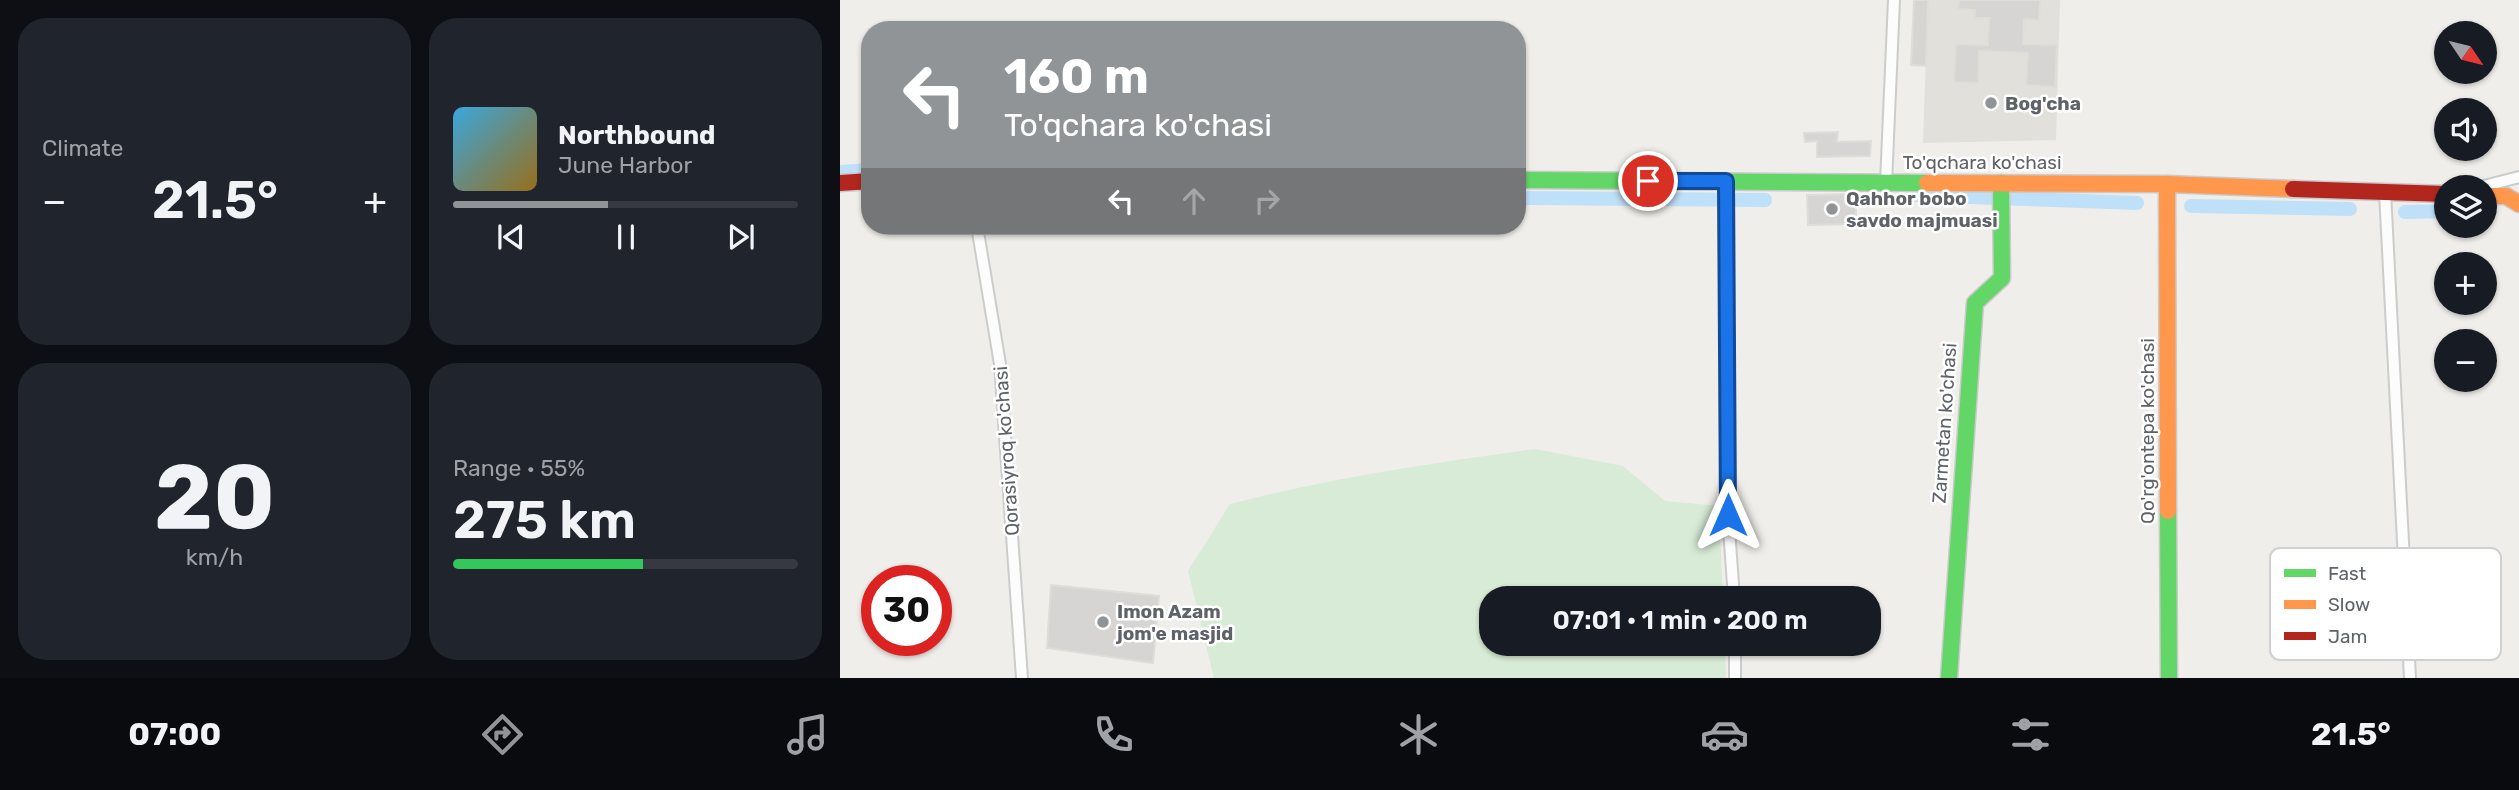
<!DOCTYPE html>
<html lang="en">
<head>
<meta charset="utf-8">
<style>
	:root { --surface:#171b24; --page:#20242c; --text:#f1f3f6; --muted:#9ea1a6; --line:#363941; --accent:#919496 }
	body { margin:0; font-family:Rubik,sans-serif; background:var(--page); color:var(--text); height:100vh; display:flex; flex-direction:column; font-size:26px; white-space:nowrap }
	* { box-sizing:border-box; margin:0 }
	p { font-size:23px; color:var(--muted) }
	.icon { flex:none; width:38px; height:38px; fill:none; stroke:currentColor; stroke-width:2; stroke-linecap:round; stroke-linejoin:round }
	.map { position:relative; flex:1; overflow:hidden }
	.details { display:flex; flex-direction:column; gap:18px; padding:18px; background:#0d0f14; width:840px }
	.details>* { flex:none }
	.hud { position:absolute; left:21px; top:21px; width:665px; height:214px; border-radius:28px; box-shadow:0 2px 5px #0004; background:#919496; color:#fff; overflow:hidden }
	.needle { width:46px; rotate:125deg }
	.fabs { position:absolute; left:1594px; top:21px; display:grid; gap:14px }
	.fabs a { display:grid; place-items:center; width:63px; height:63px; border-radius:50%; background:var(--surface); box-shadow:0 2px 5px #0004; font-size:35px }
	.speed { position:absolute; left:21px; top:565px; display:flex; gap:14px; font-size:35px; font-weight:700; text-align:center }
	.speed>* { display:grid; place-content:center; width:91px; height:91px; border-radius:50%; background:var(--surface); box-shadow:0 2px 5px #0004; line-height:1 }
	.speed .limit { border:10px solid #d22; background:#fff; color:#111 }
	.pin { position:absolute; display:grid; place-items:center; width:60px; height:60px; color:#fff; margin:-30px; border:4px solid #fff; border-radius:50%; box-shadow:0 2px 7px #0007 }
	.me { position:absolute; width:77px; margin:-38px; rotate:0deg; stroke-linejoin:round; filter:drop-shadow(0 0 5px #0008) }
	.turn { display:flex; align-items:center; gap:24px; height:147px; padding:0 28px; font-size:32px }
	.turn .icon { width:91px; height:91px; stroke-width:2.5 }
	.turn b { display:block; font-size:49px; line-height:60px }
	.lanes { display:flex; align-items:center; height:66px; padding:0 28px; background:#0003; justify-content:center; gap:35px; direction:ltr }
	.lanes .off { opacity:.35 }
	.big { font-size:52px; font-weight:600; line-height:1.1 }
	.details .widget { flex:1; display:flex; flex-direction:column; justify-content:center; gap:10px; min-width:0; padding:0 24px; border-radius:28px; background:var(--page) }
	.details .dial { align-items:center; gap:0 }
	.dial b { font-size:91px; line-height:1 }
	.song { display:flex; align-items:center; gap:21px }
	.cover { width:84px; height:84px; border-radius:10px; background:linear-gradient(135deg,hsl(200 70% 55%),hsl(40 70% 35%)) }
	.played { height:7px; border-radius:4px; background:linear-gradient(90deg,var(--accent) 45%,var(--line) 45%) }
	.keys { display:flex; justify-content:space-around; direction:ltr }
	.heat { display:flex; justify-content:space-between; align-items:center; font-size:38px; direction:ltr }
	.charge { height:10px; border-radius:5px; background:linear-gradient(90deg,#34c759 55%,var(--line) 0) }
	.details .tiles { flex:1; display:grid; gap:18px; grid-template-columns:repeat(2,1fr) }
	.trip { position:absolute; left:639px; top:586px; width:402px; height:70px; border-radius:28px; background:var(--surface); box-shadow:0 2px 5px #0004; font-weight:600; line-height:70px; text-align:center }
	.dock { display:flex; height:112px; justify-content:space-around; align-items:center; background:#090b0e; color:var(--muted) }
	.dock .icon { width:49px; height:49px }
	.dock .active { color:var(--accent) }
	.dock b { font-size:32px; color:var(--text) }
	main { display:flex; flex:1; min-height:0 }
	.map>svg:first-child { display:block }
	.education { fill:#e2e0da }
	.green { fill:#d8ebd6 }
	.lines { fill:none; stroke-linecap:round; stroke-linejoin:round }
	.canal { stroke:#bfe0f9; stroke-width:14 }
	.building { fill:#d6d5d3; stroke:#deddd9; stroke-width:2 }
	.street-casing { stroke:#cbcccc; stroke-width:14 }
	.fast-casing { stroke:#cacacb; stroke-width:19 }
	.slow-casing { stroke:#cacacb; stroke-width:19 }
	.jam-casing { stroke:#cacacb; stroke-width:19 }
	.street { stroke:#fdfcfc; stroke-width:10 }
	.fast { stroke:#63d668; stroke-width:16 }
	.slow { stroke:#ff974d; stroke-width:16 }
	.jam { stroke:#b3261e; stroke-width:16 }
	.route-casing { stroke:#114b97; stroke-width:18 }
	.route { stroke:#1a73e8; stroke-width:12 }
	.poi-dot { fill:#919496; stroke:#fff; stroke-width:2.5 }
	.labels { text-anchor:middle; stroke-width:5; stroke-linejoin:round; paint-order:stroke }
	.poi-label { font-size:19px; font-weight:bold; fill:#5f6368; stroke:#fff; text-anchor:start }
	.street-label { font-size:19px; fill:#5f6368; stroke:#fff }
	.key { fill:#fff; stroke:#cfd0d2; stroke-width:2 }
	.key-label { font-size:19px; fill:#5f6368 }
</style>
</head>
<body>
<main>
<section class="details">
<div class="tiles">
<div class="widget"><p>Climate</p>
<div class="heat"><a>−</a><b class="big">21.5°</b><a>+</a></div>
</div>
<div class="widget">
<div class="song"><i class="cover"></i><div><b>Northbound</b><p>June Harbor</p></div></div>
<div class="played"></div>
<div class="keys"><svg class="icon" aria-label="previous" viewBox="0 0 24 24"><path d="M18 5L8 12l10 7zM5 5v14"/></svg><svg class="icon" aria-label="pause" viewBox="0 0 24 24"><path d="M8 5v14M16 5v14"/></svg><svg class="icon" aria-label="next" viewBox="0 0 24 24"><path d="M6 5l10 7-10 7zM19 5v14"/></svg></div>
</div>
<div class="widget dial"><b>20</b><p>km/h</p></div>
<div class="widget"><p>Range · 55%</p><b class="big">275 km</b><div class="charge"></div></div>
</div>
</section>
<div class="map">
<svg width="1679" height="678" viewBox="0 0 1679 678">
	<rect width="100%" height="100%" fill="#efeeea"/>
	<!-- education -->
	<path class="education" d="M1088 0H1220L1216 140 1083 143Z"/>
	<!-- green -->
	<path class="green" d="M695 449 783 466 825 501 879 506 883 598H651V644H885L886 678H374L348 571 390 504C490 478 593 463 695 449Z"/>
	<g class="lines">
		<!-- canal -->
		<g class="canal">
			<path d="M0 172 30 170"/>
			<path d="M1074 195 1297 203"/>
			<path d="M677 198 925 200"/>
			<path d="M1351 206 1510 209"/>
			<path d="M1565 212 1606 211"/>
		</g>
	</g>
	<!-- building -->
	<g class="building">
		<path d="M1074 0H1088L1086 66 1071 65Z"/>
		<path d="M1119 0H1200L1199 20 1184 19 1183 44 1217 45 1215 87 1186 85 1188 53 1139 51 1138 83 1114 82 1116 44 1148 45 1149 18H1135V10L1118 9Z"/>
		<path d="M998 132 997 142 1031 141 1030 156 977 157V141L965 142 964 133Z"/>
		<path d="M1016 194V224L968 225 967 195Z"/>
		<path d="M211 585 319 596 313 663 207 648Z"/>
	</g>
	<g class="lines">
		<!-- street casing -->
		<g class="street-casing">
			<g id="street">
				<path d="M886 181 888 515 894 598"/>
				<path d="M1046 183 1054 0"/>
				<path d="M1640 187 1679 177"/>
				<path d="M1545 192 1570 678"/>
				<path d="M137 226 160 364 182 678"/>
				<path d="M895 644V678"/>
			</g>
		</g>
		<!-- fast casing -->
		<g class="fast-casing">
			<g id="fast">
				<path d="M677 180 1087 183"/>
				<path d="M1328 511 1329 678"/>
				<path d="M1109 678 1135 303 1162 278 1161 183"/>
			</g>
		</g>
		<!-- slow casing -->
		<g class="slow-casing">
			<g id="slow">
				<path d="M1087 183 1327 184 1453 189"/>
				<path d="M1327 184 1328 511"/>
				<path d="M1645 196H1666L1679 204"/>
			</g>
		</g>
		<!-- jam casing -->
		<g class="jam-casing">
			<g id="jam">
				<path d="M0 183 30 181"/>
				<path d="M1453 189 1606 194"/>
			</g>
		</g>
		<!-- street -->
		<use href="#street" class="street"/>
		<!-- fast -->
		<use href="#fast" class="fast"/>
		<!-- slow -->
		<use href="#slow" class="slow"/>
		<!-- jam -->
		<use href="#jam" class="jam"/>
	</g>
	<g class="lines">
		<!-- route casing -->
		<g class="route-casing">
			<path id="route" d="M808 181H886L888 515"/>
		</g>
		<!-- route -->
		<use href="#route" class="route"/>
	</g>
	<!-- markers -->
	<g class="poi-dot">
		<circle cx="1151" cy="103" r="7"/>
		<circle cx="992" cy="209" r="7"/>
		<circle cx="263" cy="622" r="7"/>
	</g>
	<g class="labels">
		<!-- poi labels -->
		<g class="poi-label">
			<text x="1165" y="110">Bog'cha</text>
			<text x="1006" y="205">Qahhor bobo<tspan x="1006" dy="22">savdo majmuasi</tspan></text>
			<text x="277" y="618">Imon Azam<tspan x="277" dy="22">jom'e masjid</tspan></text>
		</g>
		<!-- street labels -->
		<g class="street-label">
			<text x="1142" y="169">To'qchara ko'chasi</text>
			<text transform="translate(1104 423) rotate(-86)" y="7">Zarmetan ko'chasi</text>
			<text transform="translate(1307 431) rotate(-90)" y="7">Qo'rg'ontepa ko'chasi</text>
			<text transform="translate(166 451) rotate(-94)" y="7">Qorasiyroq ko'chasi</text>
		</g>
	</g>
	<!-- legend -->
	<rect x="1430" y="548" width="231" height="112" rx="10" class="key"/>
	<rect x="1444" y="569" width="32" height="8" fill="#63d668"/>
	<rect x="1444" y="600" width="32" height="9" fill="#ff974d"/>
	<rect x="1444" y="632" width="32" height="8" fill="#b3261e"/>
	<g class="key-label">
		<text x="1488" y="580">Fast</text>
		<text x="1488" y="611">Slow</text>
		<text x="1488" y="643">Jam</text>
	</g>
</svg>
<div class="fabs">
<a><svg class="needle" viewBox="-14 -14 28 28"><path d="M0-13l5 13h-10z" fill="#e53935"/><path d="M0 13l5-13h-10z" fill="#9ea1a6"/></svg></a>
<a><svg class="icon" aria-label="sound" viewBox="0 0 24 24"><path d="M4 9h4l5-4v14l-5-4H4zM17 9q2 3 0 6"/></svg></a>
<a><svg class="icon" aria-label="layers" viewBox="0 0 24 24"><path d="M12 4l9 5-9 5-9-5zM3 14l9 5 9-5"/></svg></a>
<a>+</a>
<a>−</a>
</div>
<div class="speed"><div class="limit">30</div></div>
<div class="pin" style="left:808px;top:181px;background:#d93025"><svg class="icon" aria-label="arrive" viewBox="0 0 24 24"><path d="M6 21V4h12l-3 4 3 4H6"/></svg></div>
<svg class="me" style="left:888px;top:515px" viewBox="-20 -20 40 40"><path d="M0-17L14 15 0 8-14 15z" fill="#1a73e8" stroke="#fff" stroke-width="4"/></svg>
<div class="trip">07:01 · 1 min · 200 m</div>
<div class="hud">
<div class="turn"><svg class="icon" aria-label="left" viewBox="0 0 24 24"><path d="M17 20v-9H6M10 6l-5 5 5 5"/></svg><div><b>160 m</b>To'qchara ko'chasi</div></div>
<div class="lanes"><svg class="icon" aria-label="left" viewBox="0 0 24 24"><path d="M17 20v-9H6M10 6l-5 5 5 5"/></svg><svg class="icon off" aria-label="ahead" viewBox="0 0 24 24"><path d="M12 20V5M6 11l6-6 6 6"/></svg><svg class="icon off" aria-label="right" viewBox="0 0 24 24"><path d="M7 20v-9h11M14 6l5 5-5 5"/></svg></div>
</div>
</div>
</main>
<nav class="dock">
<b>07:00</b>
<svg class="icon active" aria-label="directions" viewBox="0 0 24 24"><path d="M12 3l9 9-9 9-9-9zM9 14v-3h6M13 9l2 2-2 2"/></svg>
<svg class="icon" aria-label="music" viewBox="0 0 24 24"><path d="M9 18V5l10-2v13"/><circle cx="6" cy="18" r="3"/><circle cx="16" cy="16" r="3"/></svg>
<svg class="icon" aria-label="phone" viewBox="0 0 24 24"><path d="M5 4h4l2 5-3 2q2 4 5 5l2-3 5 2v4C11 20 4 13 5 4z"/></svg>
<svg class="icon" aria-label="climate" viewBox="0 0 24 24"><path d="M12 3v18M4 7l16 10M4 17L20 7"/></svg>
<svg class="icon" aria-label="car" viewBox="0 0 24 24"><path d="M5 17H2v-5l4-1 3-4h7l3 4 3 1v5h-3M9 17h6M6 11h13"/><circle cx="7" cy="17" r="2"/><circle cx="17" cy="17" r="2"/></svg>
<svg class="icon" aria-label="filters" viewBox="0 0 24 24"><path d="M4 7h16M4 17h16"/><circle cx="9" cy="7" r="2"/><circle cx="15" cy="17" r="2"/></svg>
<b>21.5°</b>
</nav>
</body>
</html>
